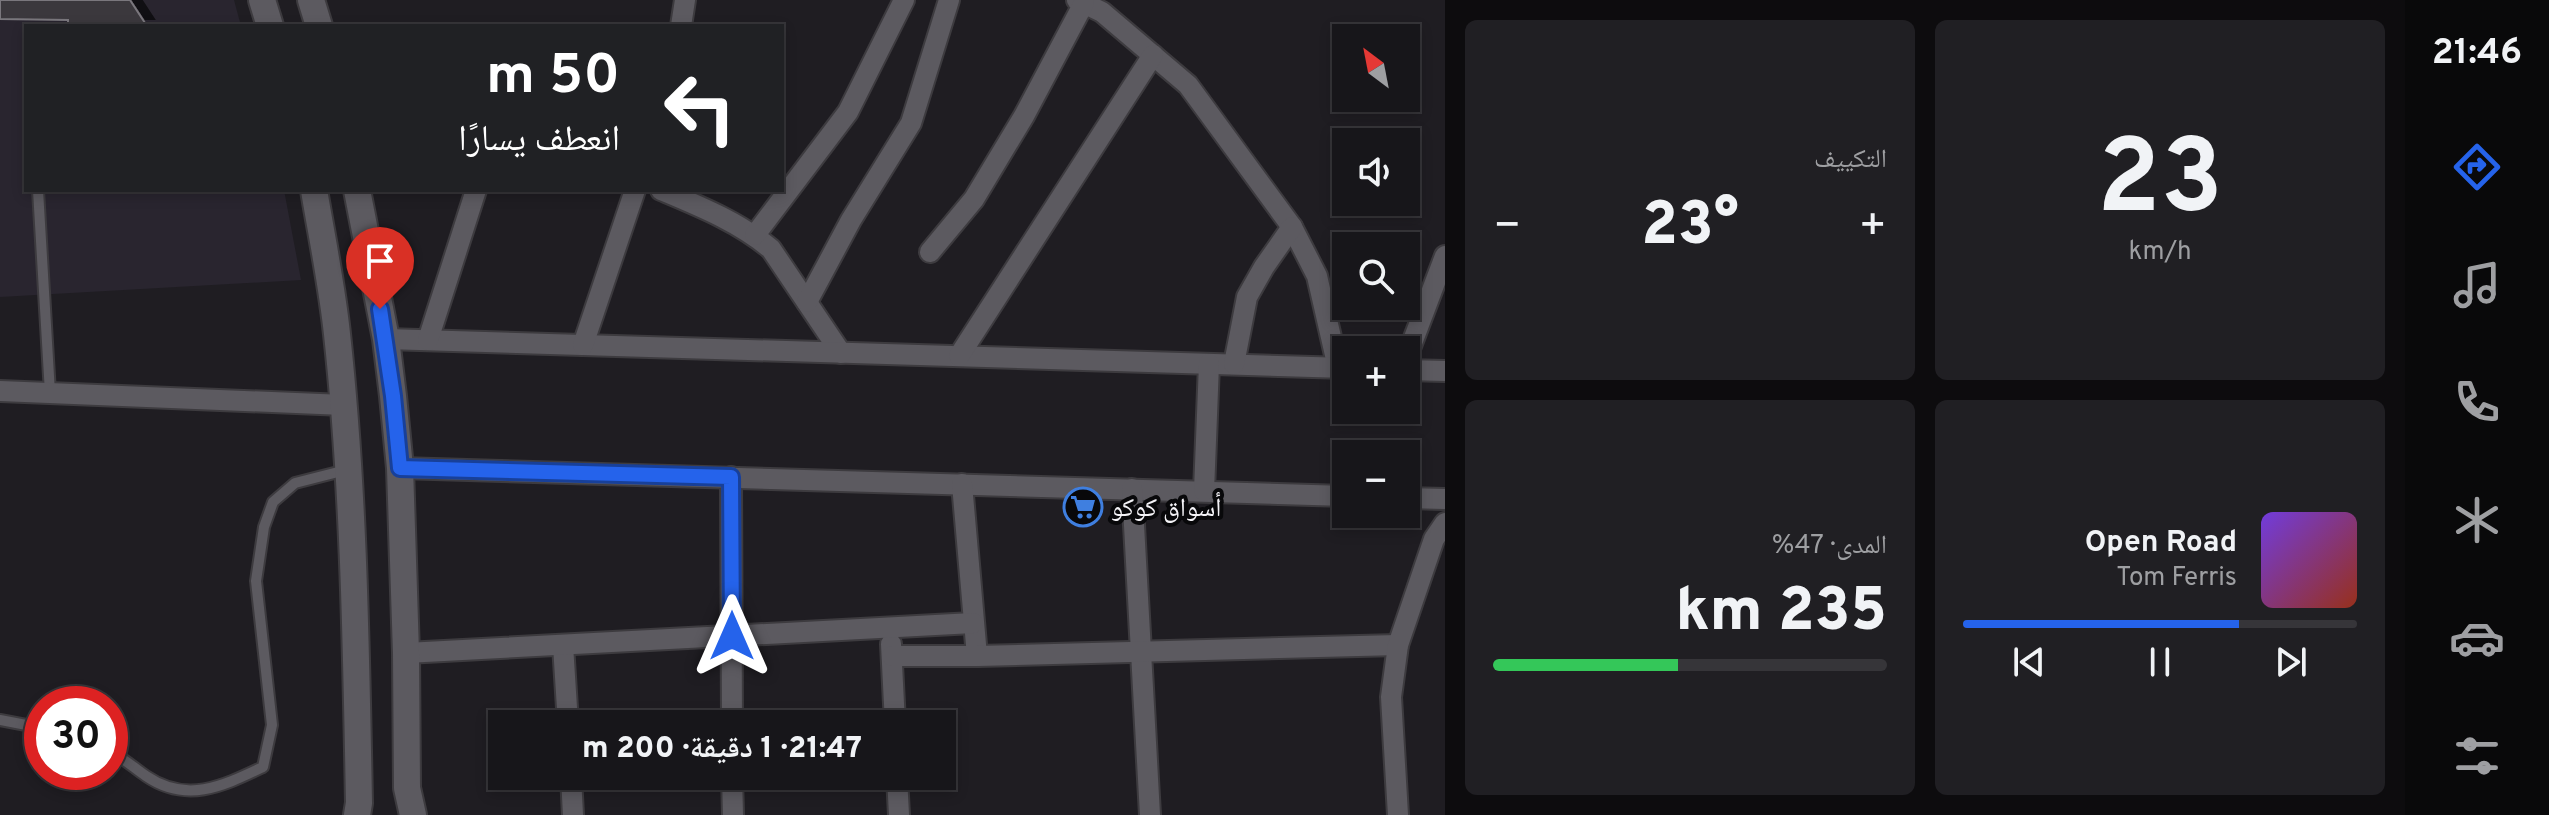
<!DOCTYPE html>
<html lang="ar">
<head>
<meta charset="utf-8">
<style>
	:root { --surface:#17161a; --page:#201f23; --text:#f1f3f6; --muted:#9e9fa2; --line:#363539; --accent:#2563eb }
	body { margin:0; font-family:Overpass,"Noto Naskh Arabic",sans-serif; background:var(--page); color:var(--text); direction:rtl; height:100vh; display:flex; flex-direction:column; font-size:30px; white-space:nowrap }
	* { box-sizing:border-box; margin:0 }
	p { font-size:26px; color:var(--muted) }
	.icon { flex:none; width:44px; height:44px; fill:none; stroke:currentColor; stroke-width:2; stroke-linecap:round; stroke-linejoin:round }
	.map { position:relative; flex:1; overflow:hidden; direction:ltr }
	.drawer { display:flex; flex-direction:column; gap:20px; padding:20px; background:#0d0c0e; width:960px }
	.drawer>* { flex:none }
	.banner { position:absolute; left:24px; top:24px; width:760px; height:168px; border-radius:0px; box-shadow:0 4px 12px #0003,0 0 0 2px var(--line); direction:rtl; background:#202124; color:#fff; overflow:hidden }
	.needle { width:52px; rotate:328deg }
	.buttons { position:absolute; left:1332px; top:24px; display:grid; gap:16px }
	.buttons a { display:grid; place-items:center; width:88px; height:88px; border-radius:0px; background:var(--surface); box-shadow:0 4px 12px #0003,0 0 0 2px var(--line); font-size:40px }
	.speed { position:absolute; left:24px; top:686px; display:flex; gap:16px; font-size:40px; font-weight:700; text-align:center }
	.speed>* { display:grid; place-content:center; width:104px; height:104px; border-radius:50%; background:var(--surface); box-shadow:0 4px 12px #0003,0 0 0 2px var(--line); line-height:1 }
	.speed .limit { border:12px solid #d22; background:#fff; color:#111 }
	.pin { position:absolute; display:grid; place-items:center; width:68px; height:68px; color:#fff; margin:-82px -34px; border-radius:50% 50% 50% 0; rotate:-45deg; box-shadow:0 0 8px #0007 }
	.pin .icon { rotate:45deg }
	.me { position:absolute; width:88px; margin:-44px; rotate:0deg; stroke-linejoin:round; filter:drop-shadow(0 0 6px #0008) }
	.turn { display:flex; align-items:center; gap:28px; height:168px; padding:0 32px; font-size:36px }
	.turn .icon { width:104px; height:104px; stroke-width:2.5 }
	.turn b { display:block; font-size:56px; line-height:68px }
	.big { font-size:60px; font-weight:800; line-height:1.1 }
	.drawer .tile { flex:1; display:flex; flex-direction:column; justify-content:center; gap:12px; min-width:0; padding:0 28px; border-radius:12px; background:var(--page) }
	.drawer .dial { align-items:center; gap:0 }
	.dial b { font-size:104px; line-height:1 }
	.song { display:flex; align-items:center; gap:24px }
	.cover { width:96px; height:96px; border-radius:12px; background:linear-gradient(135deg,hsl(260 70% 55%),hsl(10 70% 35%)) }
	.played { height:8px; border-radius:4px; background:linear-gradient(90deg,var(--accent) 70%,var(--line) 70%) }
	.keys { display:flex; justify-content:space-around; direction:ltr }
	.heat { display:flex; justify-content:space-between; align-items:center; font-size:44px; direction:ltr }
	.charge { height:12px; border-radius:6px; background:linear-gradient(90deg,#34c759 47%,var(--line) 0) }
	.drawer .tiles { flex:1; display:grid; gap:20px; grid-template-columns:repeat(2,1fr) }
	.trip { position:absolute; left:488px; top:710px; width:468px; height:80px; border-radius:0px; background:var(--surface); box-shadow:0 4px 12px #0003,0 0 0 2px var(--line); font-weight:800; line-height:80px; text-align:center; direction:rtl }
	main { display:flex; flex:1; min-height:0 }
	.tab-bar { display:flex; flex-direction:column; width:144px; justify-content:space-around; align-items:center; background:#09090a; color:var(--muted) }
	.tab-bar .icon { width:56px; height:56px }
	.tab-bar .selected { color:var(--accent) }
	.tab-bar b { font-size:36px; color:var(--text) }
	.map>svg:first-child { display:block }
	.built { fill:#29252f }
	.building { fill:#3b383d; stroke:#7a777d; stroke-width:2; filter:url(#shadow) }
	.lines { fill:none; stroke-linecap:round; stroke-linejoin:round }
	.service-casing { stroke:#3d3b3f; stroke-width:14 }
	.minor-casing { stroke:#3d3b3f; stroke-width:24 }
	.tertiary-casing { stroke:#3d3b3f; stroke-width:30 }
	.service { stroke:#5c5a60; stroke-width:10 }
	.minor { stroke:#5c5a60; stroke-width:20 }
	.tertiary { stroke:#5c5a60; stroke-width:26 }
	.route-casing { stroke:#184099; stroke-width:20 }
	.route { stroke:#2563eb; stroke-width:14 }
	.labels { text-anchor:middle; stroke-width:8; stroke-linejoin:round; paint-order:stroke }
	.poi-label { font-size:26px; fill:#f4f3f7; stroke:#08080a; text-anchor:start }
</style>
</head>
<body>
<main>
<nav class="tab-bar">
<b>21:46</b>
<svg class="icon selected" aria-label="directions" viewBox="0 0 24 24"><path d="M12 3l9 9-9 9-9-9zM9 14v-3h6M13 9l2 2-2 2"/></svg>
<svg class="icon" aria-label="music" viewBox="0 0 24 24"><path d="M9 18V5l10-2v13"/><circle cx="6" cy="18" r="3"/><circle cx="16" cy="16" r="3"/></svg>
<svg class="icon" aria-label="phone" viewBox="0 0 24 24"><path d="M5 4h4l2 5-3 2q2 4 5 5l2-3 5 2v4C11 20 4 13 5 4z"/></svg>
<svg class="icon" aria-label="climate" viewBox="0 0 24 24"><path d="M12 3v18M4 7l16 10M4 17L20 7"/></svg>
<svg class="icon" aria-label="car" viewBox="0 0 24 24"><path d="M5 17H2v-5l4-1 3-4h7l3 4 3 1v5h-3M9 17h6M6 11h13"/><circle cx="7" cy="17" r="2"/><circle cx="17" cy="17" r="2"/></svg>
<svg class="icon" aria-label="filters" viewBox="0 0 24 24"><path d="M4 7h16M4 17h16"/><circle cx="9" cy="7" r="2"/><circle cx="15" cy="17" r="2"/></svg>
</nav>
<section class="drawer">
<div class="tiles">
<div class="tile dial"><b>23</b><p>km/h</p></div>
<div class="tile"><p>التكييف</p>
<div class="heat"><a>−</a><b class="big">23°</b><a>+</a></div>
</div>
<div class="tile">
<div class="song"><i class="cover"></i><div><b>Open Road</b><p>Tom Ferris</p></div></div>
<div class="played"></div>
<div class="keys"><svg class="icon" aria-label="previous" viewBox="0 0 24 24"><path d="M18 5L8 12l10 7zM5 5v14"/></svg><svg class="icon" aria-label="pause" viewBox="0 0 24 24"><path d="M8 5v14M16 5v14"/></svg><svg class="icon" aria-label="next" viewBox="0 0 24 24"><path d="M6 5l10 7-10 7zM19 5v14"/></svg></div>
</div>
<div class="tile"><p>المدى · 47%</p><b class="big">235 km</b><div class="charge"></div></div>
</div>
</section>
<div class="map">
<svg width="1445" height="815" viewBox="0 0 1445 815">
	<defs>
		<filter id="shadow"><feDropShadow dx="7" dy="-7" stdDeviation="0" flood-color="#0009"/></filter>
	</defs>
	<rect width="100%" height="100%" fill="#1f1d22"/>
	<!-- built -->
	<path class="built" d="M0 0H234L241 26H26V190H284L301 280 0 297Z"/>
	<!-- building -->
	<path class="building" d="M0 0H130L147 26H68V20L0 19Z"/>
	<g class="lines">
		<!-- service casing -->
		<g class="service-casing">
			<g id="service">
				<path d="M38 190 50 393"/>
				<path d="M0 720 42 728"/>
				<path d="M110 752C124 758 134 768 146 776 187 804 223 786 263 767L272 725 256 581 264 527 273 502 295 483 346 470"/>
			</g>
		</g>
		<!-- minor casing -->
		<g class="minor-casing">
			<g id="minor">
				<path d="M1077 0 1102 12 1188 85 1292 227 1317 276 1338 368"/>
				<path d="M681 26 685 0"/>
				<path d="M661 190C699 206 739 222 771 249L841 353"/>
				<path d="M755 235 848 112 904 0"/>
				<path d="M930 252 974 199 1024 116 1084 3"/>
				<path d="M807 302 851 220 911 123 949 0"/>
				<path d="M386 339 1346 368"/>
				<path d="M428 340 476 190"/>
				<path d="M583 345 635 190"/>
				<path d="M959 356 1153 55"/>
				<path d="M1406 359 1445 256"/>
				<path d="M1234 364 1247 297 1264 267 1292 227"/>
				<path d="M1406 370 1445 371"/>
				<path d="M0 391 344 405"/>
				<path d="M400 468 1346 496"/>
				<path d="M731 477 732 724"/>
				<path d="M962 484 977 656"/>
				<path d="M1132 489 1150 815"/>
				<path d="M1204 491 1209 364"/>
				<path d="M1406 498 1445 499"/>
				<path d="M891 644 895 724"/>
				<path d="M563 645 568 724"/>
				<path d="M406 653 973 623"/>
				<path d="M892 656H977L1398 645"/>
				<path d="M571 776 573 815"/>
				<path d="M732 776 733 815"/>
				<path d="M897 776 899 815"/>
				<path d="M1398 815 1391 697 1398 645 1434 539 1445 523"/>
			</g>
		</g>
		<!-- tertiary casing -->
		<g class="tertiary-casing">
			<g id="tertiary">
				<path d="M262 0 270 26"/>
				<path d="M311 0 319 26"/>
				<path d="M314 190C322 238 332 286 337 334 354 490 356 647 359 803L357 815"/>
				<path d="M357 190 386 339 393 396 400 468 406 653 407 788 413 815"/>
			</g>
		</g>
		<!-- service -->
		<use href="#service" class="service"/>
		<!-- minor -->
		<use href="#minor" class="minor"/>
		<!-- tertiary -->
		<use href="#tertiary" class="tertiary"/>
	</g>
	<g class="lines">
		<!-- route casing -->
		<g class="route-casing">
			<path id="route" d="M380 309 393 396 400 468 731 477 732 636"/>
		</g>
		<!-- route -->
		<use href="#route" class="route"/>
	</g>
	<!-- icons -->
	<defs>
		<g id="supermarket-ring" transform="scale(2)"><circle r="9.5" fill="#08080a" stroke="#3f7fe0" stroke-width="1.5"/><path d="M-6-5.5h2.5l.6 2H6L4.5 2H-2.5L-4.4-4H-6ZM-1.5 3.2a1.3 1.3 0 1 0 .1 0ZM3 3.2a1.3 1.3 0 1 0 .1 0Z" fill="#3f7fe0"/></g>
	</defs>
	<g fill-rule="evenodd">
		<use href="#supermarket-ring" x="1083" y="507"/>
	</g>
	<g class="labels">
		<!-- poi labels -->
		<g class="poi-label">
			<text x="1111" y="516">أسواق كوكو</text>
		</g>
	</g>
</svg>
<div class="buttons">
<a><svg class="needle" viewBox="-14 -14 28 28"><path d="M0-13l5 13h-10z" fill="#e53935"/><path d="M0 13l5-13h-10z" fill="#9e9fa2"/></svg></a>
<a><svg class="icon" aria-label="sound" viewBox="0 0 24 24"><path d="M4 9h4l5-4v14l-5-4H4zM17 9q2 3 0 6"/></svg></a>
<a><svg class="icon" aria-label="search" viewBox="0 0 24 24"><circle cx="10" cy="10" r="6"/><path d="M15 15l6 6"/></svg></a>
<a>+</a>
<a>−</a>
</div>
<div class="speed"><div class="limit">30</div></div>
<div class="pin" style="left:380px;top:309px;background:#d93025"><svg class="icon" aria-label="arrive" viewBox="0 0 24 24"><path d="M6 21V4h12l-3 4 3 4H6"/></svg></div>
<svg class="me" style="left:732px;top:636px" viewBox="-20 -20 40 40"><path d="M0-17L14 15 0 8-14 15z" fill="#2563eb" stroke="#fff" stroke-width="4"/></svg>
<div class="trip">21:47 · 1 دقيقة · 200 m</div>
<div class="banner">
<div class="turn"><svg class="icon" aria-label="left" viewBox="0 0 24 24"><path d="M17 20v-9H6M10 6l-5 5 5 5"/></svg><div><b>50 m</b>انعطف يسارًا</div></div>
</div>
</div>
</main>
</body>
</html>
